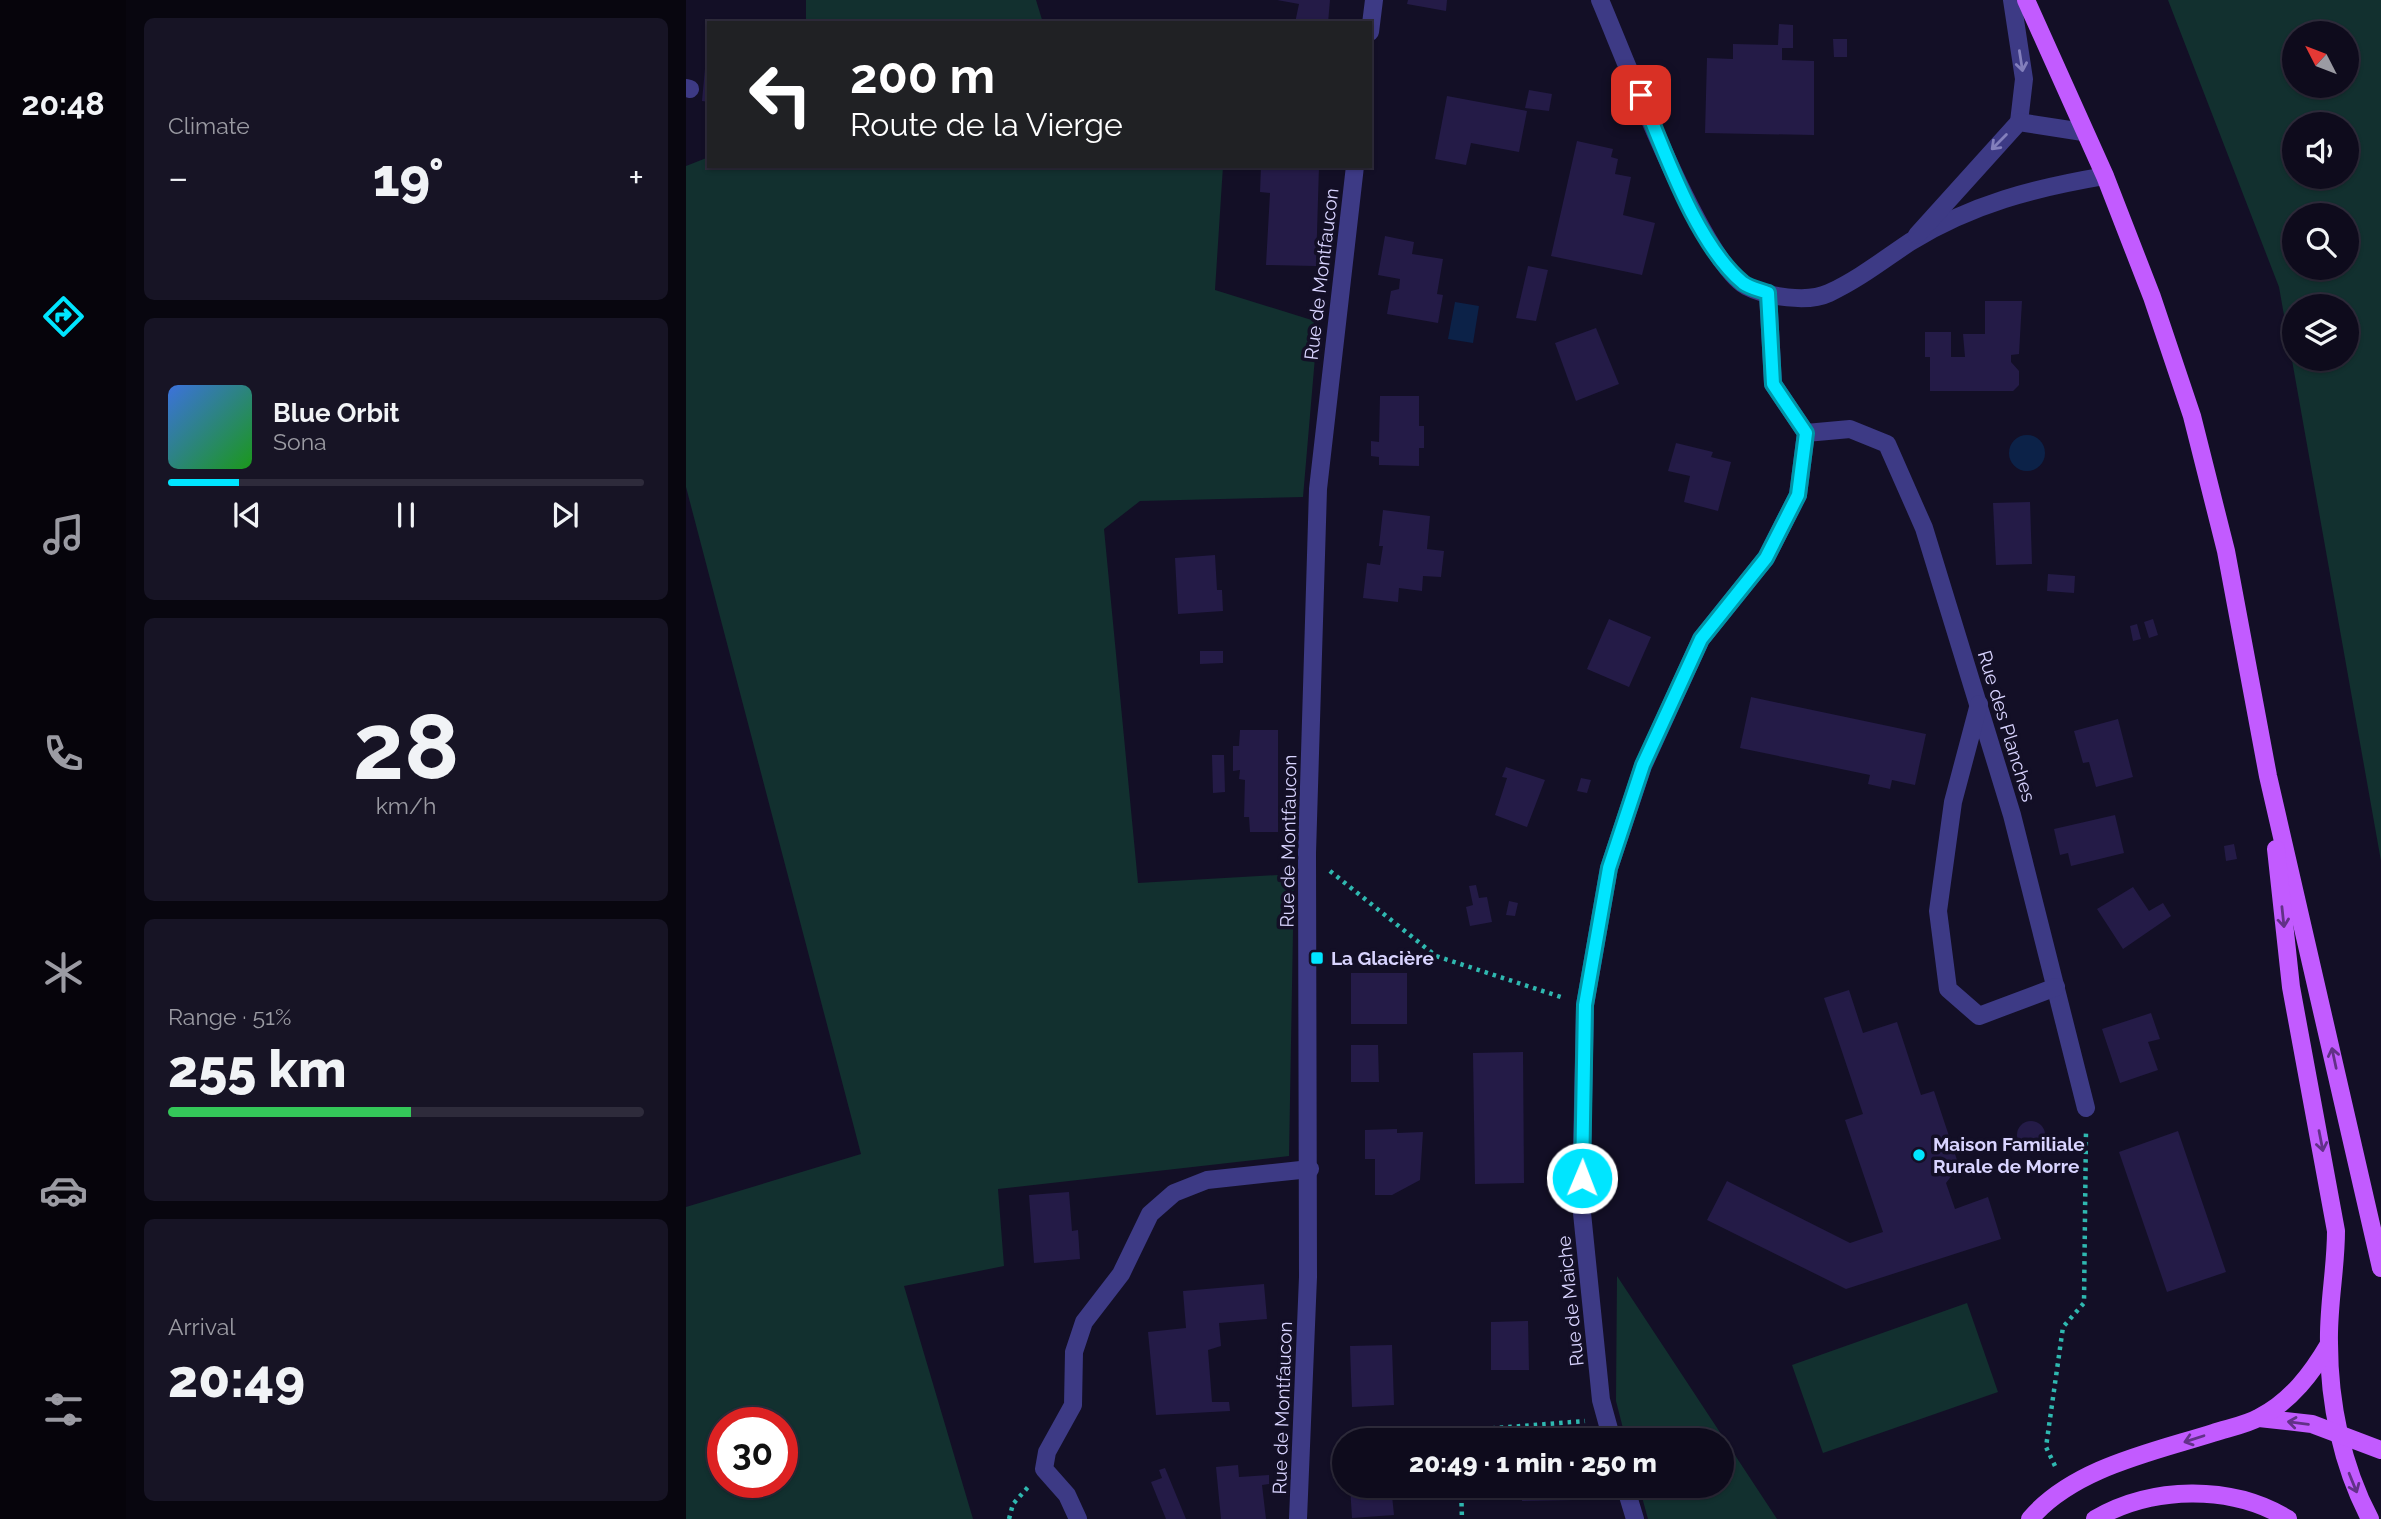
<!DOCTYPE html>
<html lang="en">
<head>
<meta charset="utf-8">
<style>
	:root { --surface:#0e0b1c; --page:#171425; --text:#f1f3f6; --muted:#9b9ba3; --line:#2e2b3b; --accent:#00e5ff }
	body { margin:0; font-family:Raleway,sans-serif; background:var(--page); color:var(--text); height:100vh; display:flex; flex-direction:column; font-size:26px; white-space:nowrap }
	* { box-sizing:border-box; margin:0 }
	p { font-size:23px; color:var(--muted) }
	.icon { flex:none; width:38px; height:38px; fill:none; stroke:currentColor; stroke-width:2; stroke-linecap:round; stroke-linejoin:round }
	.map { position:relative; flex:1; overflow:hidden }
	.side { display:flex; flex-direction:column; gap:18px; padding:18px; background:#08060f; width:560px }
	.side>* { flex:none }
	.guide { position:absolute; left:21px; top:21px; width:665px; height:147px; border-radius:0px; box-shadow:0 2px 5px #0004,0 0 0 2px var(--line); background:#202124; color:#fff; overflow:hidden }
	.needle { width:46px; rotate:312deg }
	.fabs { position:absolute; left:1596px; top:21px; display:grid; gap:14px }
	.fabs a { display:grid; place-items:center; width:77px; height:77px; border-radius:50%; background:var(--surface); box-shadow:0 2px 5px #0004,0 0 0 2px var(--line); font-size:35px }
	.speed { position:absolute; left:21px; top:1407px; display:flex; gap:14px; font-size:35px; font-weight:700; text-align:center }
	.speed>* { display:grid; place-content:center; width:91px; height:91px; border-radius:50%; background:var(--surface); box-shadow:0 2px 5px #0004,0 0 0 2px var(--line); line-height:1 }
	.speed .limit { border:10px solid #d22; background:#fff; color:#111 }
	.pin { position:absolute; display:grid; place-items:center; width:60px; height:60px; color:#fff; margin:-30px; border-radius:14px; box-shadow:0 4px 10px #0006 }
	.me { position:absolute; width:77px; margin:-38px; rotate:1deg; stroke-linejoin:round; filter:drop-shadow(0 0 5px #0008) }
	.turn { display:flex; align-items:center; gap:24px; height:147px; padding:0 28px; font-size:32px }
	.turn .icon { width:91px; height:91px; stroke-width:2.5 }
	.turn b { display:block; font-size:49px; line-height:60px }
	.big { font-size:52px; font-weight:800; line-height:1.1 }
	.side .tile { flex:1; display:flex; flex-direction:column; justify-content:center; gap:10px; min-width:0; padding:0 24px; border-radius:10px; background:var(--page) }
	.side .dial { align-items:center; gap:0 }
	.dial b { font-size:91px; line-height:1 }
	.song { display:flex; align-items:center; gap:21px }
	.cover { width:84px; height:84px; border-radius:10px; background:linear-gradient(135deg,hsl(220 70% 55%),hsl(120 70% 35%)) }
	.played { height:7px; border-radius:4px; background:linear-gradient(90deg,var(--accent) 15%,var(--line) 15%) }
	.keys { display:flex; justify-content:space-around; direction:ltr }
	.heat { display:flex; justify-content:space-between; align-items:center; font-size:38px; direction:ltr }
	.charge { height:10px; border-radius:5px; background:linear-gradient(90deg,#34c759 51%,var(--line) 0) }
	.trip { position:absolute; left:646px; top:1428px; width:402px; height:70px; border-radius:35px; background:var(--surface); box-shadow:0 2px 5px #0004,0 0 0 2px var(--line); font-weight:800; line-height:70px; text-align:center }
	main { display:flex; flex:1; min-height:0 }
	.tabs { display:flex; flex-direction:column; width:126px; justify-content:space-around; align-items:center; background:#06040b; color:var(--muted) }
	.tabs .icon { width:49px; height:49px }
	.tabs .active { color:var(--accent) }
	.tabs b { font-size:32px; color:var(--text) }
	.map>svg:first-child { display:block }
	.green { fill:#12302f; fill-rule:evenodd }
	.water { fill:#0c2248 }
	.building { fill:#241b47 }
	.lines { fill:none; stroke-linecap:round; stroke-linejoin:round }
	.path { stroke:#2fb8b0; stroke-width:4.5; stroke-dasharray:3.5 5; stroke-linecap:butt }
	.minor { stroke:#3d3a85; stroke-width:18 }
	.major { stroke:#c25bff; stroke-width:18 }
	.oneway { stroke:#837fbc }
	.oneway2 { stroke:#623188 }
	.route-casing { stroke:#0095a6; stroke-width:18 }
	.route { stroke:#00e5ff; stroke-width:12 }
	.poi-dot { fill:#00e5ff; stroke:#130f26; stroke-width:2.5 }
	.labels { text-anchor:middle; stroke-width:7; stroke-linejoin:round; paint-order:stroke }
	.street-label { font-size:19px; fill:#d9d4ff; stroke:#130f26 }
	.poi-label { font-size:19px; font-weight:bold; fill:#d9d4ff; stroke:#130f26; text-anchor:start }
</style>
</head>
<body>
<main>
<nav class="tabs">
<b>20:48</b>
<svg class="icon active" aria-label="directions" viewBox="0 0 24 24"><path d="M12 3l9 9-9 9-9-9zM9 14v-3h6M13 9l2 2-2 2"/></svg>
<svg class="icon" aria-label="music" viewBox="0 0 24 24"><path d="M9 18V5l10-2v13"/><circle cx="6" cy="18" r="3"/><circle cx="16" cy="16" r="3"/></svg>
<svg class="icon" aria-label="phone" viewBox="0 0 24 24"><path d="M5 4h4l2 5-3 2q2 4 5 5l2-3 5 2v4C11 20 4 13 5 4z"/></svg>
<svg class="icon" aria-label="climate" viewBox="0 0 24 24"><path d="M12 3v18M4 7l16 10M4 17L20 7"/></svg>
<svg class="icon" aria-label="car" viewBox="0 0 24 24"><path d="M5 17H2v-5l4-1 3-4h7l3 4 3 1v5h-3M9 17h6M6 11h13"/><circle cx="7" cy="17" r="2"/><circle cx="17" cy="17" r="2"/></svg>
<svg class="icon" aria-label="filters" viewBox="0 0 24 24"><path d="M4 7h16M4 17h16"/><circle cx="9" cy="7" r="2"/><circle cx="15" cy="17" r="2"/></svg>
</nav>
<section class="side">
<div class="tile"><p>Climate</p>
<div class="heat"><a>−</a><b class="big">19°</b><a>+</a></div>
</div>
<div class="tile">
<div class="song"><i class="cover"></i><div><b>Blue Orbit</b><p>Sona</p></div></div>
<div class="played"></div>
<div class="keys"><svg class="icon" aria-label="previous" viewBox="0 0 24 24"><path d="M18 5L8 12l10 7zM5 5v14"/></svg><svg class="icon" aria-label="pause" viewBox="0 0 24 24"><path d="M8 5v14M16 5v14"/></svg><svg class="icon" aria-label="next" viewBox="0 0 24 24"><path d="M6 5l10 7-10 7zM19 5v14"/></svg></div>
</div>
<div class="tile dial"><b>28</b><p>km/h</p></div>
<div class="tile"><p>Range · 51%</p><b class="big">255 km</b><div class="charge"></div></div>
<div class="tile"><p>Arrival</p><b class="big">20:49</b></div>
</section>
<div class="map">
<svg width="1695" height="1519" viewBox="0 0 1695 1519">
	<rect width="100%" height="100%" fill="#130f26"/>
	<!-- green -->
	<g class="green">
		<path d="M120 0H350L357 23H120Z"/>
		<path d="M1482 0H1695V861L1593 287ZM1608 33H1661V86H1608ZM1608 124H1661V177H1608ZM1608 215H1661V268H1608ZM1608 306H1661V359H1608Z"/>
		<path d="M23 157V166H537L529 290 632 322 617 497 454 501 418 529 452 883 608 874 603 1156 312 1189 318 1266 218 1286 287 1519H0V1207L175 1154 0 487V166ZM37 1423H96V1482H37Z"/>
		<path d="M931 1276 1091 1519H962L953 1486H1036V1440H940L930 1401Z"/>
		<path d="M1281 1303 1312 1392 1137 1453 1106 1365Z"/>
	</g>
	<!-- water -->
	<g class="water">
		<path d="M769 302 793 306 787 343 762 339Z"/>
		<circle cx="1341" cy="453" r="18"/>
	</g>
	<!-- building -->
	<g class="building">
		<path d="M591 0H644L642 23H609L613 4Z"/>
		<path d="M722 0H761L760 11 721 4Z"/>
		<path d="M1093 24 1107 25V48H1096V60L1128 61V135L1019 133 1021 58 1047 59V44L1092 45Z"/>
		<path d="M1147 39H1161V57H1148Z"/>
		<path d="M21 47H23V102L16 101Z"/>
		<path d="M843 90 866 94 863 111 839 108Z"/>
		<path d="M761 96 841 111 833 152 785 143 780 165 749 159Z"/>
		<path d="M891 141 927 149 925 157 932 159 929 174 945 177 937 215 969 223 956 275 865 256Z"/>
		<path d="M575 166H633L630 266 580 265 584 193 574 192Z"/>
		<path d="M699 236 728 242 726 254 757 259 751 294 757 295 752 323 701 314 705 291 713 289 714 279 692 275Z"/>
		<path d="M842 266 862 270 850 321 830 318Z"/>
		<path d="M1299 301H1336L1333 354 1325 355V362L1333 371V385L1327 391H1244V357H1239V332H1265V357H1279L1277 334H1299Z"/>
		<path d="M910 328 933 384 890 401 869 343Z"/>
		<path d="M694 396H733V426H738V448H733V466L693 465V457L685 456V441L693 442Z"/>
		<path d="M990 443 1027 452 1025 457 1045 462 1032 511 998 502 1004 476 982 471Z"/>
		<path d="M1344 502 1346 564 1310 565 1307 503Z"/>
		<path d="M697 510 744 516 741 549 758 551 755 577 737 576 736 591 713 588 712 602 677 598 681 563 694 565 697 546H693Z"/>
		<path d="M529 555 531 590H536L537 611 492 614 489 558Z"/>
		<path d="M1362 574 1389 576 1388 593 1361 591Z"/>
		<path d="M923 619 965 637 943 687 901 669Z"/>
		<path d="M1467 619 1472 635 1463 638 1458 622Z"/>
		<path d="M1451 624 1455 639 1447 641 1444 626Z"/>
		<path d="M514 651H537V663L514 664Z"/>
		<path d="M1065 697 1240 734 1229 785 1206 780 1204 789 1182 784 1184 775 1054 748Z"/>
		<path d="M1432 719 1447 777 1410 787 1403 762 1397 763 1388 731Z"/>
		<path d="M554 730H592V832H564L563 817H558L559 780 553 779 554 770 547 771V746H553Z"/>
		<path d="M526 755H538L539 792 527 793Z"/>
		<path d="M820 767 859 780 841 827 809 815 821 778 816 777Z"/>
		<path d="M895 778 905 780 901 793 891 791Z"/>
		<path d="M1429 815 1438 853 1385 866 1382 853 1374 855 1368 829Z"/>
		<path d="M1548 844 1551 859 1540 861 1538 846Z"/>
		<path d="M790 885 793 898 801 897 806 922 784 926 780 907 787 905 783 886Z"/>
		<path d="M1447 887 1463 911 1477 903 1485 916 1437 949 1411 909Z"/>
		<path d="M823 901 832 903 829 916 820 915Z"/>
		<rect x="665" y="973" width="56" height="51"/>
		<path d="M1163 990 1177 1033 1211 1022 1235 1095 1248 1091 1273 1166 1260 1183 1269 1209 1302 1197 1315 1239 1160 1289 1021 1220 1041 1181 1164 1243 1197 1232 1159 1120 1177 1114 1138 998Z"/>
		<path d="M1465 1013 1474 1039 1462 1042 1472 1070 1434 1083 1416 1029Z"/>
		<path d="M665 1045H692L693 1082H665Z"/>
		<path d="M837 1052 838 1183 789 1184 787 1053Z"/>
		<circle cx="1345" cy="1135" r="14"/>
		<path d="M711 1129V1133L737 1132 734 1180 706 1195H689V1159H679V1130Z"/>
		<path d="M1492 1131 1540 1272 1481 1292 1433 1152Z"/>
		<path d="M383 1192 386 1231 392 1230 394 1259 348 1263 343 1195Z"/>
		<path d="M578 1284 581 1319 533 1323 535 1346 522 1350 526 1402H543L544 1411 470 1415 462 1332 500 1328 497 1291Z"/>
		<path d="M842 1321 843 1370H805V1322Z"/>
		<path d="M706 1345 708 1405 666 1407 664 1346Z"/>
		<path d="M552 1465 553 1477 583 1475V1484L576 1485 580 1519H535L530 1467Z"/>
		<path d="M479 1468 500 1519H480L465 1482 476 1478 473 1470Z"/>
		<path d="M664 1486H705L708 1515 666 1518Z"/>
		<path d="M835 1486H887L888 1500 836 1501Z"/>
	</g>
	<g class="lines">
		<!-- path -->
		<g class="path">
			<path d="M644 871 750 956 878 998"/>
			<path d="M773 1440 772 1431 899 1421"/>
			<path d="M1369 1466 1360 1447 1377 1327 1398 1303 1400 1129"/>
			<path d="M775 1486 776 1519"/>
			<path d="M323 1519 327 1504 343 1486"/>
		</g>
		<!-- minor -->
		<g class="minor">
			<path d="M914 0C938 56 1015 261 1060 286 1081 297 1122 303 1143 293 1173 279 1197 260 1224 242 1286 204 1348 188 1419 176"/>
			<path d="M1326 0 1338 79 1333 122"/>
			<path d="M684 32 688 0"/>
			<path d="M0 88 4 89"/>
			<path d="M1231 235 1333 122 1397 132"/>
			<path d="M1120 433 1164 429 1201 444 1238 528 1326 815 1400 1108"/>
			<path d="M1293 704 1267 802 1252 911 1262 989 1293 1016 1370 987"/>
			<path d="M926 1440 915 1400 895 1203 899 1005 923 868 957 766 1015 639 1080 558 1112 495 1120 433 1087 384 1082 293"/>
			<path d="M939 1486 949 1519"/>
			<path d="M392 1519 381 1495 358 1469 361 1452 387 1405 388 1352 398 1322 435 1274 464 1214 488 1193 521 1180 624 1169"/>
			<path d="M612 1519 622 1277 621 853 632 489 669 166"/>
		</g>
		<!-- major -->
		<g class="major">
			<path d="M1340 0 1419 176 1466 297 1506 416 1540 551 1582 776 1695 1268"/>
			<path d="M1590 849 1605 987 1650 1231C1650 1269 1642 1305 1643 1343 1643 1403 1656 1466 1684 1519"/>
			<path d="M1573 1418 1626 1424 1695 1450"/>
			<path d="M1344 1519C1387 1468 1467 1452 1527 1433 1542 1428 1560 1425 1574 1417 1605 1401 1626 1373 1643 1344"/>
			<path d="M1409 1519C1466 1486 1545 1484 1602 1519"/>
		</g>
	</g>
	<!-- one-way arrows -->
	<defs><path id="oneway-shaft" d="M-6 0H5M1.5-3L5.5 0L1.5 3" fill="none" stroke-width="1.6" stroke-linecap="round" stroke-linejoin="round" transform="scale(1.75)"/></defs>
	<g class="oneway">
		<use href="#oneway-shaft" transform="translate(1335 61) rotate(81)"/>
		<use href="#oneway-shaft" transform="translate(1313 142) rotate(135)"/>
	</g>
	<g class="oneway2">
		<use href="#oneway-shaft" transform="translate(1597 917) rotate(84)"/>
		<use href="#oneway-shaft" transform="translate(1648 1058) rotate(-102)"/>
		<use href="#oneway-shaft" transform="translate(1635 1141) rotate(79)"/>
		<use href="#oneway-shaft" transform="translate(1612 1423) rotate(-173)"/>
		<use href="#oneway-shaft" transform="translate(1508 1439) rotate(162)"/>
		<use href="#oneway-shaft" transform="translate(1667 1483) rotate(68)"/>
	</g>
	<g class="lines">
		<!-- route casing -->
		<g class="route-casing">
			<path id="route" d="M896 1178 899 1005 923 868 957 765 1015 639 1080 558 1112 495 1120 433 1087 384 1082 293C1074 290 1064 288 1057 283 1010 244 979 152 955 95"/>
		</g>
		<!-- route -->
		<use href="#route" class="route"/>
	</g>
	<!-- markers -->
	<g class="poi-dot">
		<rect x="624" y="951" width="14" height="14" rx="3.5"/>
		<circle cx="1233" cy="1155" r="7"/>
	</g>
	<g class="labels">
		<!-- street labels -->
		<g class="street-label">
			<text transform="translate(635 274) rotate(-83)" y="7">Rue de Montfaucon</text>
			<text transform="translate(1321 726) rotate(73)" y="7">Rue des Planches</text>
			<text transform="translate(602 841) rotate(-89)" y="7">Rue de Montfaucon</text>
			<text transform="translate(884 1301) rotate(-96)" y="7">Rue de Maiche</text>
			<text transform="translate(596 1408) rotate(-88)" y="7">Rue de Montfaucon</text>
		</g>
		<!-- poi labels -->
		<g class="poi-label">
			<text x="645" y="965">La Glacière</text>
			<text x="1247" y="1151">Maison Familiale<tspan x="1247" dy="22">Rurale de Morre</tspan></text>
		</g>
	</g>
</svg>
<div class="fabs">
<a><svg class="needle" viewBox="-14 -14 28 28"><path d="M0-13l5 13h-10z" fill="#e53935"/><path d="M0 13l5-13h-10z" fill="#9b9ba3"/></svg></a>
<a><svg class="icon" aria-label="sound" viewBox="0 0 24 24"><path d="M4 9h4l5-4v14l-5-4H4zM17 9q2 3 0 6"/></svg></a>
<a><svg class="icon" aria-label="search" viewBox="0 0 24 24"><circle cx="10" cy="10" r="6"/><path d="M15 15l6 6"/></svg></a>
<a><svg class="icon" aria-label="layers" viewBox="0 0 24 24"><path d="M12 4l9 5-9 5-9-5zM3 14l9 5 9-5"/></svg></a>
</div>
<div class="speed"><div class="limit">30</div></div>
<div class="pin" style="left:955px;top:95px;background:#d93025"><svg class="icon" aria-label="arrive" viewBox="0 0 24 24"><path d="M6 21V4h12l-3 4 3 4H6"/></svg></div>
<svg class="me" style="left:896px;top:1178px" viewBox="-20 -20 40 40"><circle r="17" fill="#00e5ff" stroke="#fff" stroke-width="3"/><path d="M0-11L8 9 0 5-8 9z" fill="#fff"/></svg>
<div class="trip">20:49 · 1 min · 250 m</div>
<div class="guide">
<div class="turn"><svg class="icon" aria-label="left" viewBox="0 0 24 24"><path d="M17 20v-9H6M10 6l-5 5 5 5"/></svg><div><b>200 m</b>Route de la Vierge</div></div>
</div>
</div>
</main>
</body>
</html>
